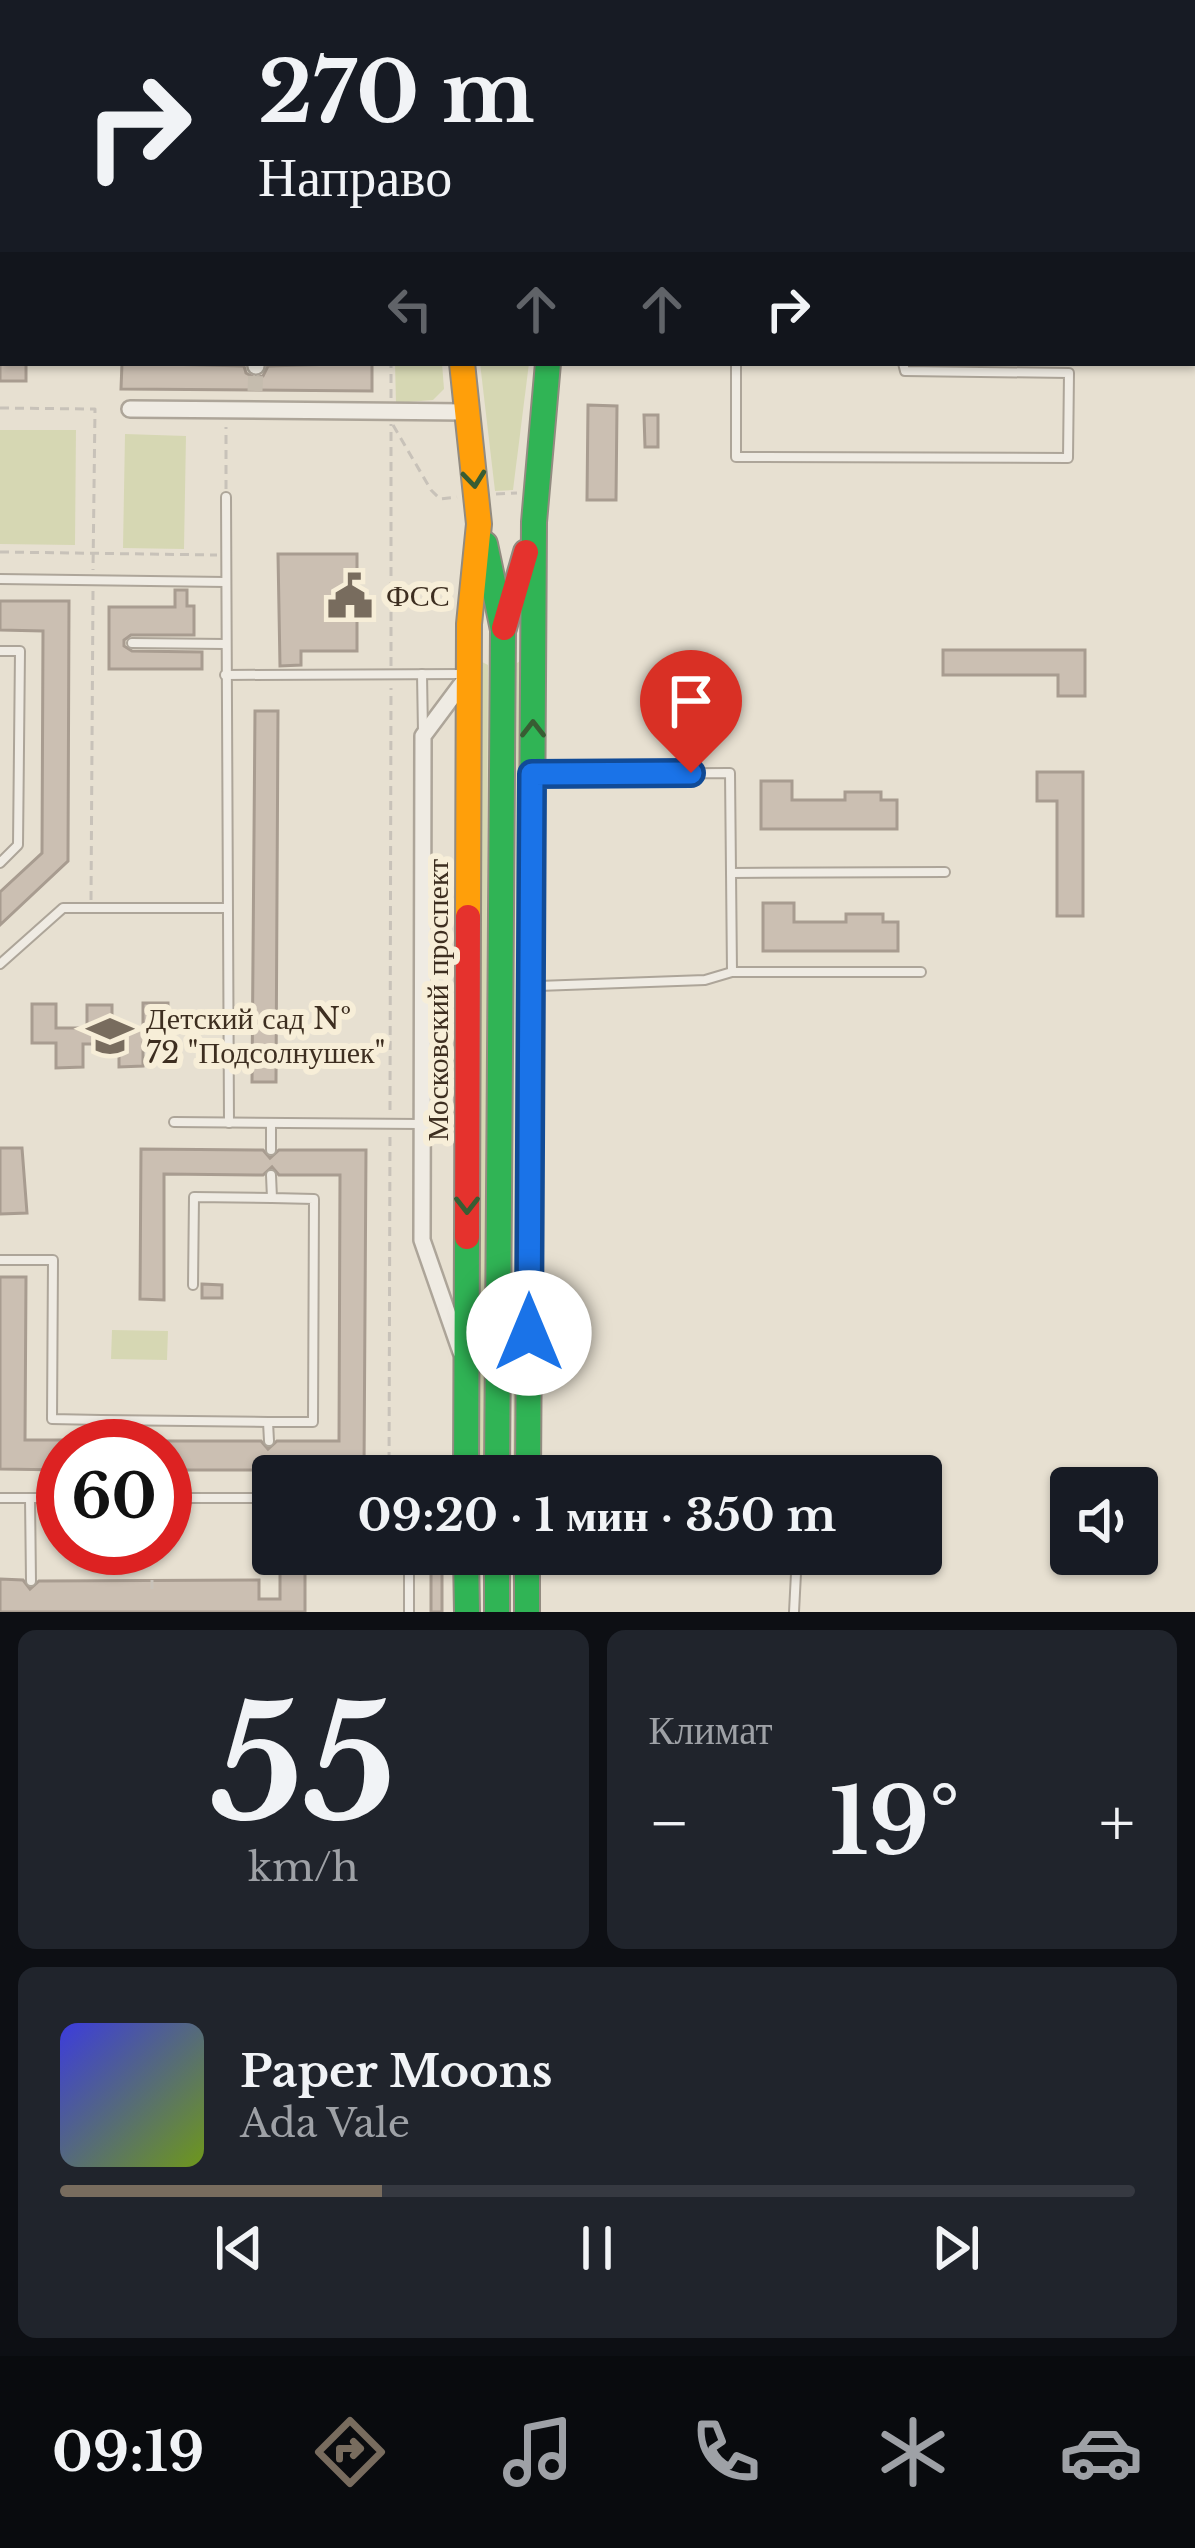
<!DOCTYPE html>
<html lang="ru">
<head>
<meta charset="utf-8">
<style>
	:root { --surface:#171b24; --page:#20242c; --text:#f1f3f6; --muted:#9ea1a6; --line:#363941; --accent:#786c5e }
	body { margin:0; font-family:"Libre Baskerville",serif; background:var(--page); color:var(--text); height:100vh; display:flex; flex-direction:column; font-size:45px; white-space:nowrap }
	* { box-sizing:border-box; margin:0 }
	p { font-size:39px; color:var(--muted) }
	.icon { flex:none; width:66px; height:66px; fill:none; stroke:currentColor; stroke-width:2; stroke-linecap:round; stroke-linejoin:round }
	.map { position:relative; height:1612px; overflow:hidden }
	.sheet { display:flex; flex-direction:column; gap:18px; padding:18px; background:#0d0f14; flex:1 }
	.sheet>* { flex:none }
	.hud { position:absolute; left:0px; top:0px; width:1197px; height:366px; box-shadow:0 3px 9px #0004; background:#171b24; color:var(--text); overflow:hidden }
	.buttons { position:absolute; left:1050px; top:1467px; display:grid; gap:24px }
	.buttons a { display:grid; place-items:center; width:108px; height:108px; border-radius:12px; background:var(--surface); box-shadow:0 3px 9px #0004; font-size:60px }
	.speed { position:absolute; left:36px; top:1419px; display:flex; gap:24px; font-size:60px; font-weight:700; text-align:center }
	.speed>* { display:grid; place-content:center; width:156px; height:156px; border-radius:50%; background:var(--surface); box-shadow:0 3px 9px #0004; line-height:1 }
	.speed .limit { border:18px solid #d22; background:#fff; color:#111 }
	.pin { position:absolute; display:grid; place-items:center; width:102px; height:102px; color:#fff; margin:-123px -51px; border-radius:50% 50% 50% 0; rotate:-45deg; box-shadow:0 0 12px #0007 }
	.pin .icon { rotate:45deg }
	.me { position:absolute; width:132px; margin:-66px; rotate:0deg; stroke-linejoin:round; filter:drop-shadow(0 0 9px #0008) }
	.turn { display:flex; align-items:center; gap:42px; height:252px; padding:0 60px; font-size:54px }
	.turn .icon { width:156px; height:156px; stroke-width:2.5 }
	.turn b { display:block; font-size:84px; line-height:102px }
	.lanes { display:flex; align-items:center; height:114px; padding:0 60px; background:#0003; justify-content:center; gap:60px; direction:ltr }
	.lanes .off { opacity:.35 }
	.big { font-size:90px; font-weight:800; line-height:1.1 }
	.sheet .tile { flex:1; display:flex; flex-direction:column; justify-content:center; gap:18px; min-width:0; padding:0 42px; border-radius:18px; background:var(--page) }
	.sheet .dial { align-items:center; gap:0 }
	.dial b { font-size:156px; line-height:1 }
	.song { display:flex; align-items:center; gap:36px }
	.cover { width:144px; height:144px; border-radius:18px; background:linear-gradient(135deg,hsl(240 70% 55%),hsl(80 70% 35%)) }
	.played { height:12px; border-radius:6px; background:linear-gradient(90deg,var(--accent) 30%,var(--line) 30%) }
	.keys { display:flex; justify-content:space-around; direction:ltr }
	.heat { display:flex; justify-content:space-between; align-items:center; font-size:66px; direction:ltr }
	.sheet .tiles { flex:1; display:grid; gap:18px; grid-template-columns:1fr 1fr }
	.tile:last-child { grid-column:span 2 }
	.trip { position:absolute; left:252px; top:1455px; width:690px; height:120px; border-radius:12px; background:var(--surface); box-shadow:0 3px 9px #0004; font-weight:800; line-height:120px; text-align:center }
	.menu { display:flex; height:192px; justify-content:space-around; align-items:center; background:#090b0e; color:var(--muted) }
	.menu .icon { width:84px; height:84px }
	.menu .current { color:var(--accent) }
	.menu b { font-size:54px; color:var(--text) }
	.map>svg:first-child { display:block }
	.green { fill:#d6d7b3 }
	.building { fill:#cbbfb2; stroke:#a89c90; stroke-width:3 }
	.lines { fill:none; stroke-linecap:round; stroke-linejoin:round }
	.street-tunnel { stroke:#c5bcae; stroke-width:15; stroke-dasharray:15 8; stroke-linecap:butt }
	.lane-casing { stroke:#ada599; stroke-width:12 }
	.street-casing { stroke:#ada599; stroke-width:20 }
	.fast-casing { stroke:#928b80; stroke-width:28 }
	.slow-casing { stroke:#928b80; stroke-width:28 }
	.jam-casing { stroke:#928b80; stroke-width:28 }
	.path { stroke:#c8c2b9; stroke-width:3; stroke-dasharray:9 6; stroke-linecap:butt }
	.lane { stroke:#efebe3; stroke-width:8 }
	.street { stroke:#efebe3; stroke-width:15 }
	.fast { stroke:#30b455; stroke-width:24 }
	.slow { stroke:#ff9f0a; stroke-width:24 }
	.jam { stroke:#e5322d; stroke-width:24 }
	.oneway { stroke:#385d33 }
	.route-casing { stroke:#114b97; stroke-width:30 }
	.route { stroke:#1a73e8; stroke-width:21 }
	.labels { text-anchor:middle; stroke-width:12; stroke-linejoin:round; paint-order:stroke }
	.poi-label { font-size:30px; fill:#3d2e20; stroke:#f7eed8; text-anchor:start }
	.street-label { font-size:30px; fill:#3d2e20; stroke:#f7eed8 }
</style>
</head>
<body>
<div class="map">
<svg width="1195" height="1612" viewBox="0 0 1195 1612">
	<rect width="100%" height="100%" fill="#e7e0d1"/>
	<!-- green -->
	<g class="green">
		<path d="M395 363H442L444 389 433 400 396 403Z"/>
		<path d="M480 363H529L513 490 495 491Z"/>
		<path d="M0 430H76L75 545 0 544Z"/>
		<path d="M125 434 186 436 184 549 123 548Z"/>
		<path d="M522 660 520 1476H513L517 663Z"/>
		<path d="M482 662 488 665 484 1476H476Z"/>
		<path d="M112 1330 168 1331 167 1360 111 1359Z"/>
	</g>
	<!-- building -->
	<g class="building">
		<rect x="0" y="363" width="26" height="18"/>
		<path d="M122 363 244 366 246 373 255 378 263 376 268 366 372 363V391L121 389Z"/>
		<path d="M588 405 617 406 616 500H587Z"/>
		<path d="M644 415H658V447H645Z"/>
		<path d="M278 554H357V651H301V665L280 666Z"/>
		<path d="M175 590H187V606H194V635H131L124 640V646L132 651 202 652V669H109V607H175Z"/>
		<path d="M0 601H69L68 861 0 925V892L42 853 43 631 0 630Z"/>
		<path d="M943 650H1085V696H1058V675H943Z"/>
		<path d="M255 711H278L276 1082H252Z"/>
		<path d="M1037 772H1083V916H1057V801H1037Z"/>
		<path d="M761 781H792V800H845V792H881V800H897V829H761Z"/>
		<path d="M763 903H794V922H846V914H883V922H898V951H763Z"/>
		<path d="M143 1003H168V1042L143 1043V1066L119 1067V1044H83V1067L56 1068V1043H32V1004H56V1028H87V1005H112V1028H143Z"/>
		<path d="M0 1148H22L27 1213 0 1214Z"/>
		<path d="M141 1149 263 1150 270 1158 279 1150H366L364 1470H277L270 1462 261 1470H165V1441H261L268 1449 277 1441H339L340 1175H279L272 1167 263 1175 164 1174V1300L140 1299Z"/>
		<path d="M0 1277H26L25 1440H63V1470L0 1469Z"/>
		<path d="M202 1284 222 1285V1298H202Z"/>
		<path d="M805 1554H876V1567L805 1565Z"/>
		<rect x="431" y="1558" width="11" height="54"/>
		<path d="M280 1565H305V1612H0V1579L23 1580 30 1589 39 1581 259 1580V1599H280Z"/>
	</g>
	<g class="lines">
		<!-- street-tunnel -->
		<g class="street-tunnel">
			<path d="M42 0V3"/>
			<path d="M255 391 256 366"/>
		</g>
		<!-- lane casing -->
		<g class="lane-casing">
			<g id="lane">
				<path d="M667 0V3"/>
				<path d="M755 0H876"/>
				<path d="M736 363V457L1068 458 1069 373 905 371 903 363"/>
				<path d="M226 497 229 1123"/>
				<path d="M0 579 225 582"/>
				<path d="M132 643 225 644"/>
				<path d="M0 651H20L18 845 0 863"/>
				<path d="M422 674 423 733"/>
				<path d="M225 675 464 674"/>
				<path d="M534 774 730 773 732 972H921"/>
				<path d="M731 873 945 872"/>
				<path d="M0 964 63 908H226"/>
				<path d="M538 986 705 980 732 972"/>
				<path d="M174 1122 420 1124"/>
				<path d="M271 1123V1150"/>
				<path d="M0 1260H53L52 1419 101 1420"/>
				<path d="M193 1285 194 1197 272 1198"/>
				<path d="M101 1441V1420L268 1422"/>
				<path d="M269 1441 268 1422H313L314 1199 272 1198 271 1175"/>
				<path d="M0 1498H63"/>
				<path d="M30 1498 31 1581"/>
				<path d="M165 1498H269L273 1501"/>
				<path d="M269 1498V1470"/>
				<path d="M268 1551H273"/>
				<path d="M335 1554 337 1557 361 1554"/>
				<path d="M409 1554V1612"/>
				<path d="M794 1612 797 1554"/>
			</g>
		</g>
		<!-- street casing -->
		<g class="street-casing">
			<g id="street">
				<path d="M0 33H3"/>
				<path d="M0 221H3"/>
				<path d="M256 363V366"/>
				<path d="M130 409 467 412"/>
				<path d="M461 1352 422 1240 423 736 467 677"/>
			</g>
		</g>
		<!-- fast casing -->
		<g class="fast-casing">
			<g id="fast">
				<path d="M429 0V3"/>
				<path d="M586 0V3"/>
				<path d="M485 544 503 630 497 1476"/>
				<path d="M466 1476 467 1237"/>
				<path d="M528 1476 534 522 548 363"/>
				<path d="M466 1554 467 1612"/>
				<path d="M497 1554V1612"/>
				<path d="M527 1554V1612"/>
			</g>
		</g>
		<!-- slow casing -->
		<g class="slow-casing">
			<path id="slow" d="M462 363 479 524 469 624 468 917"/>
		</g>
		<!-- jam casing -->
		<g class="jam-casing">
			<g id="jam">
				<path d="M504 628 526 552"/>
				<path d="M467 1237 468 917"/>
			</g>
		</g>
		<!-- path -->
		<g class="path">
			<path d="M377 0 378 3"/>
			<path d="M391 398V363"/>
			<path d="M0 408 95 409 93 570"/>
			<path d="M393 425 431 490 440 499 457 497"/>
			<path d="M226 489V427"/>
			<path d="M496 494 517 493"/>
			<path d="M0 552 217 555"/>
			<path d="M391 666V424"/>
			<path d="M91 900 93 591"/>
			<path d="M390 1110 391 688"/>
			<path d="M389 1476 390 1132"/>
			<path d="M152 1580V1589"/>
		</g>
		<!-- lane -->
		<use href="#lane" class="lane"/>
		<!-- street -->
		<use href="#street" class="street"/>
		<!-- fast -->
		<use href="#fast" class="fast"/>
		<!-- slow -->
		<use href="#slow" class="slow"/>
		<!-- jam -->
		<use href="#jam" class="jam"/>
	</g>
	<!-- one-way arrows -->
	<defs><path id="oneway-chevron" d="M-2-3.5L2.5 0L-2 3.5" fill="none" stroke-width="1.6" stroke-linecap="round" stroke-linejoin="round" transform="scale(3)"/></defs>
	<g class="oneway">
		<use href="#oneway-chevron" transform="translate(474 479) rotate(84)"/>
		<use href="#oneway-chevron" transform="translate(533 729) rotate(-90)"/>
		<use href="#oneway-chevron" transform="translate(467 1205) rotate(90)"/>
	</g>
	<g class="lines">
		<!-- route casing -->
		<g class="route-casing">
			<path id="route" d="M529 1333 532 774 691 773"/>
		</g>
		<!-- route -->
		<use href="#route" class="route"/>
	</g>
	<!-- icons -->
	<defs>
		<g id="civic-bare" transform="scale(3.6)"><path d="M-.6-6.5H3V-4.5H.6V-3L4-1V1h2V6H-6V1h2V-1L-.6-3ZM-1.2 2.5V6h2.4V2.5Z" fill="#786c5e" stroke="#f7eed8" stroke-width="2.5" paint-order="stroke"/></g>
		<g id="school-bare" transform="scale(3.6)"><path d="M0-5L7-2L0 1L-7-2ZM-4 1L0 2.5L4 1V4Q0 6-4 4Z" fill="#786c5e" stroke="#f7eed8" stroke-width="2.5" paint-order="stroke"/></g>
	</defs>
	<g fill-rule="evenodd">
		<use href="#civic-bare" x="350" y="596"/>
		<use href="#school-bare" x="110" y="1036"/>
	</g>
	<g class="labels">
		<!-- poi labels -->
		<g class="poi-label">
			<text x="386" y="606">ФСС</text>
			<text x="146" y="1029">Детский сад №<tspan x="146" dy="34">72 "Подсолнушек"</tspan></text>
		</g>
		<!-- street labels -->
		<g class="street-label">
			<text transform="translate(438 1000) rotate(-90)" y="10">Московский проспект</text>
		</g>
	</g>
</svg>
<div class="buttons">
<a><svg class="icon" aria-label="sound" viewBox="0 0 24 24"><path d="M4 9h4l5-4v14l-5-4H4zM17 9q2 3 0 6"/></svg></a>
</div>
<div class="speed"><div class="limit">60</div></div>
<div class="pin" style="left:691px;top:773px;background:#d93025"><svg class="icon" aria-label="arrive" viewBox="0 0 24 24"><path d="M6 21V4h12l-3 4 3 4H6"/></svg></div>
<svg class="me" style="left:529px;top:1333px" viewBox="-20 -20 40 40"><circle r="19" fill="#fff"/><path d="M0-13L10 11 0 6-10 11z" fill="#1a73e8"/></svg>
<div class="trip">09:20 · 1 мин · 350 m</div>
<div class="hud">
<div class="turn"><svg class="icon" aria-label="right" viewBox="0 0 24 24"><path d="M7 20v-9h11M14 6l5 5-5 5"/></svg><div><b>270 m</b>Направо</div></div>
<div class="lanes"><svg class="icon off" aria-label="left" viewBox="0 0 24 24"><path d="M17 20v-9H6M10 6l-5 5 5 5"/></svg><svg class="icon off" aria-label="ahead" viewBox="0 0 24 24"><path d="M12 20V5M6 11l6-6 6 6"/></svg><svg class="icon off" aria-label="ahead" viewBox="0 0 24 24"><path d="M12 20V5M6 11l6-6 6 6"/></svg><svg class="icon" aria-label="right" viewBox="0 0 24 24"><path d="M7 20v-9h11M14 6l5 5-5 5"/></svg></div>
</div>
</div>
<section class="sheet">
<div class="tiles">
<div class="tile dial"><b>55</b><p>km/h</p></div>
<div class="tile"><p>Климат</p>
<div class="heat"><a>−</a><b class="big">19°</b><a>+</a></div>
</div>
<div class="tile">
<div class="song"><i class="cover"></i><div><b>Paper Moons</b><p>Ada Vale</p></div></div>
<div class="played"></div>
<div class="keys"><svg class="icon" aria-label="previous" viewBox="0 0 24 24"><path d="M18 5L8 12l10 7zM5 5v14"/></svg><svg class="icon" aria-label="pause" viewBox="0 0 24 24"><path d="M8 5v14M16 5v14"/></svg><svg class="icon" aria-label="next" viewBox="0 0 24 24"><path d="M6 5l10 7-10 7zM19 5v14"/></svg></div>
</div>
</div>
</section>
<nav class="menu">
<b>09:19</b>
<svg class="icon current" aria-label="directions" viewBox="0 0 24 24"><path d="M12 3l9 9-9 9-9-9zM9 14v-3h6M13 9l2 2-2 2"/></svg>
<svg class="icon" aria-label="music" viewBox="0 0 24 24"><path d="M9 18V5l10-2v13"/><circle cx="6" cy="18" r="3"/><circle cx="16" cy="16" r="3"/></svg>
<svg class="icon" aria-label="phone" viewBox="0 0 24 24"><path d="M5 4h4l2 5-3 2q2 4 5 5l2-3 5 2v4C11 20 4 13 5 4z"/></svg>
<svg class="icon" aria-label="climate" viewBox="0 0 24 24"><path d="M12 3v18M4 7l16 10M4 17L20 7"/></svg>
<svg class="icon" aria-label="car" viewBox="0 0 24 24"><path d="M5 17H2v-5l4-1 3-4h7l3 4 3 1v5h-3M9 17h6M6 11h13"/><circle cx="7" cy="17" r="2"/><circle cx="17" cy="17" r="2"/></svg>
</nav>
</body>
</html>
